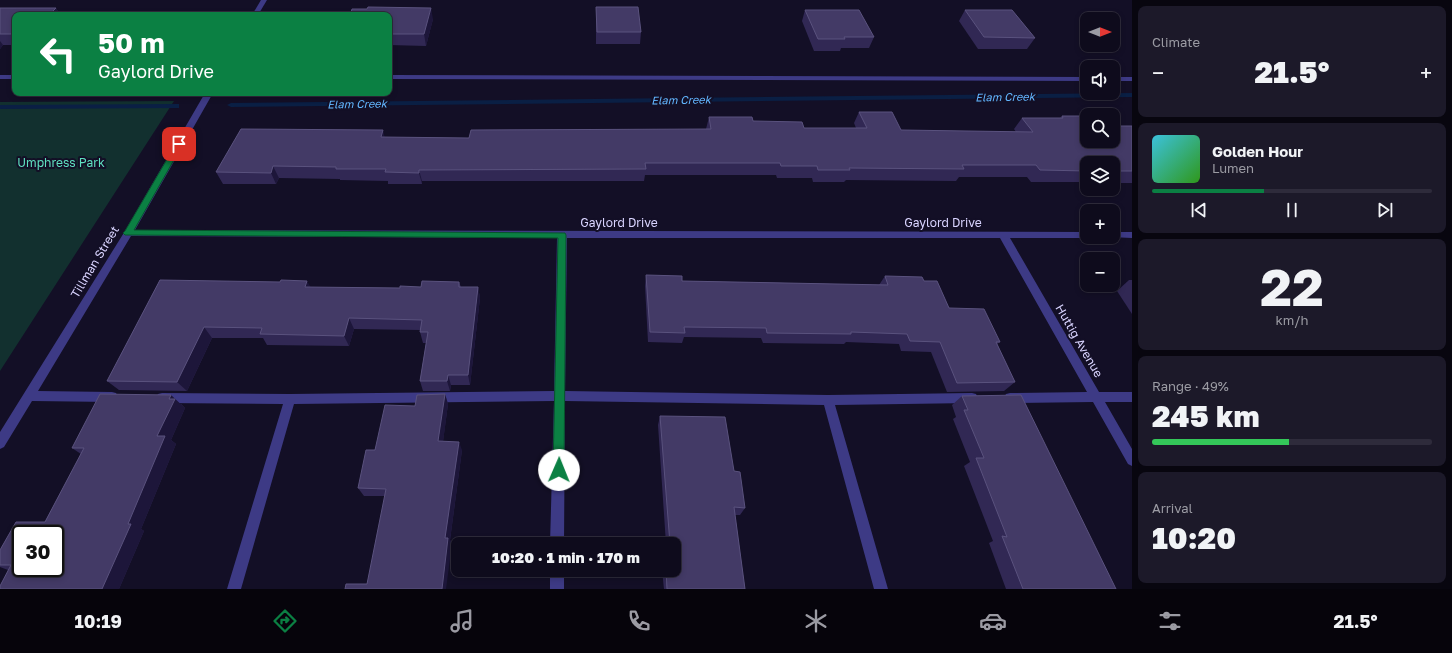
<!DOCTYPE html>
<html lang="en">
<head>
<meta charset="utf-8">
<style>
	:root { --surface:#0e0b1c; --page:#1c1929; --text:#f1f3f6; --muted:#9b9ba3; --line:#2e2b3b; --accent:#0b8043 }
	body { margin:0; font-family:"Golos Text",sans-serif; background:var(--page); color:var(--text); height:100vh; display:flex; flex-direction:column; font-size:15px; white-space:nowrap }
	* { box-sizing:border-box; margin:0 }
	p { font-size:13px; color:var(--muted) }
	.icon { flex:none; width:22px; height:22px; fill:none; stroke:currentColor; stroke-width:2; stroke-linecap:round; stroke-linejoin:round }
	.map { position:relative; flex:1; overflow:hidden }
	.details { display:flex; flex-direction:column; gap:6px; padding:6px; background:#08060f; width:320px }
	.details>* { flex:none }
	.guide { position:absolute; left:12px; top:12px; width:380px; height:84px; border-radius:8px; box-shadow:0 2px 6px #0003,0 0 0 1px var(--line); background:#0b8043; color:#fff; overflow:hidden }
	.needle { width:26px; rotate:90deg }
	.tools { position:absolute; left:1080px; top:12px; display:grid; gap:8px }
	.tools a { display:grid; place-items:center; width:40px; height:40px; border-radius:8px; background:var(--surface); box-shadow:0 2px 6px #0003,0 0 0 1px var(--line); font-size:20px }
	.speed { position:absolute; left:12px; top:525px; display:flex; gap:8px; font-size:20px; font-weight:700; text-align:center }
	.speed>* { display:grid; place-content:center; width:52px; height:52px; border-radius:50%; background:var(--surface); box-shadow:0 2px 6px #0003,0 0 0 1px var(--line); line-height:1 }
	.speed .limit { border:2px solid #111; border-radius:6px; background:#fff; color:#111 }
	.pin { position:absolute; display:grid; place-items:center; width:34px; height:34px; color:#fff; margin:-17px; border-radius:8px; box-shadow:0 2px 6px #0006 }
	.me { position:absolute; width:44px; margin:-22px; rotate:1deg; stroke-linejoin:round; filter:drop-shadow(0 0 3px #0008) }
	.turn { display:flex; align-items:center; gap:14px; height:84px; padding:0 20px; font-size:18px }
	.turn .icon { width:52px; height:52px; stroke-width:2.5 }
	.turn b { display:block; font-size:28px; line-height:34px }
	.big { font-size:30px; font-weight:800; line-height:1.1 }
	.details .tile { flex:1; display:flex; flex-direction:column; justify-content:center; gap:6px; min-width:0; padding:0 14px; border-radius:8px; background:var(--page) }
	.details .dial { align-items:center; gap:0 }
	.dial b { font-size:52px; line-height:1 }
	.song { display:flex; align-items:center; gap:12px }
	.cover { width:48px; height:48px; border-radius:6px; background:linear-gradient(135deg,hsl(190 70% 55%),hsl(110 70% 35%)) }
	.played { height:4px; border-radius:2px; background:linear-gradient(90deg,var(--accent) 40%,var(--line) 40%) }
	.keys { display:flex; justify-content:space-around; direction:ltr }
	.heat { display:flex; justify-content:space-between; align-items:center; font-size:22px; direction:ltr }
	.charge { height:6px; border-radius:3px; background:linear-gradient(90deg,#34c759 49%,var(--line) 0) }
	.trip { position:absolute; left:451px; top:537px; width:230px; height:40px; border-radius:8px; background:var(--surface); box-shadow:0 2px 6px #0003,0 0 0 1px var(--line); font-weight:800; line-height:40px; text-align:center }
	.tabs { display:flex; height:64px; justify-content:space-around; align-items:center; background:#06040b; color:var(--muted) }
	.tabs .icon { width:28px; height:28px }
	.tabs .current { color:var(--accent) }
	.tabs b { font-size:18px; color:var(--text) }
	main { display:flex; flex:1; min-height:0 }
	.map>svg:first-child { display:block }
	.green { fill:#12302f }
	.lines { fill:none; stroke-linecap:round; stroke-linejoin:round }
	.stream { fill:#0a1f44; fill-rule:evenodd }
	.minor { fill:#3d3a85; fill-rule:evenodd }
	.wall { fill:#312854 }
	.shaded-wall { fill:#1d163a }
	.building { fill:#433a66; stroke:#5a527e; fill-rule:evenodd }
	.route { fill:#0b8043; stroke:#07532c }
	.labels { text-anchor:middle; stroke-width:4; stroke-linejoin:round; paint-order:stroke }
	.far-water-label { font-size:11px; font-style:italic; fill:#62b6ff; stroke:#130f26 }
	.park-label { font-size:12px; fill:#5fe0c0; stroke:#130f26 }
	.street-label { font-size:12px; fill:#d9d4ff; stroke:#130f26 }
</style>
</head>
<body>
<main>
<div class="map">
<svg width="1132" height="589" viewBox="0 0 1132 589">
	<rect width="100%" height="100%" fill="#130f26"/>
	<!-- green -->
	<path class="green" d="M174 101 0 371V102Z"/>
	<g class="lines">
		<!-- stream -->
		<g class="stream">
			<path d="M1132 93V97L231 107 227 105 231 103Z"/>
			<path d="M176 104H179V108L0 109V105Z"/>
		</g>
		<!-- minor -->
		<g class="minor">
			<path d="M261 0H267L258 15H252Z"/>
			<rect x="0" y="75" width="15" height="4"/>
			<path d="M389 75 1087 77V81L389 79Z"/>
			<rect x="1113" y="77" width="19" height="4"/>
			<path d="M205 93H213L135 230 1087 232V237H1091L1087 238H1010L1099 392H1132V402H1105L1132 449V466L1128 464 1093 402 1010 403 1006 402 1004 398 1006 394 1010 393 1087 392 1000 238H567L565 391 828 395 972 393 976 394 978 398 976 402 972 403 835 405 888 589H874L824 405 565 401 564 544H550L554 401 294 404 241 589H227L283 404 162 403 158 402 156 398 158 394 162 393 290 394 554 391 557 238 131 236 38 391 112 392 116 393 118 397 116 401 112 402 32 401 4 447 0 449V432L125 231Z"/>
			<path d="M1113 232H1132V238L1110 237H1113Z"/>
			<rect x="550" y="570" width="14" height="19"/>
		</g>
	</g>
	<!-- wall -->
	<g class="wall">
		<path d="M596 7 641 32 640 44H596Z"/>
		<path d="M0 8H56L60 15H15V45H3L0 49Z"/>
		<path d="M805 10 874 37 869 48H841L840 51H814L802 21Z"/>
		<path d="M965 10 1035 38 1027 49H978L959 21Z"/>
		<path d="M389 15 433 19 426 46 389 45Z"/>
		<path d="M859 112 901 130 1016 132 1014 129 1022 118H1060L1062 116 1087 141 1132 126V183H1113V163H1087V182H1031L1027 177H959L956 181 846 180 844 182H813L812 178H777L776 175H645L644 181H422V184H388V181L340 180V179L279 178 276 184H223L216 172 385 137 469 138 706 129 709 117 804 128H856L854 123Z"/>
		<path d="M646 275 682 281 879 285 885 276 924 281 949 308 1000 342 997 344 1015 382 1004 391 947 392 931 352 901 351 899 344 846 342 844 344 763 343 761 338 684 337 682 343 648 342 645 286Z"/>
		<path d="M160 280 311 287 400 288 421 287 459 282 461 287H478L480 298 470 385H451L450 391H423L420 381 426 343H423L420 332V330L354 329 349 346 267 345 263 338H212L187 391 119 390 107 381Z"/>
		<path d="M1129 280H1132V314L1117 291Z"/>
		<path d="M445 394 448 404 443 441 462 450 450 540 452 544 367 584 385 496H364L358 488 375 450 415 406Z"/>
		<path d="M962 396 1116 589H1006L989 543 993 541 964 466 970 462 953 419 956 417 952 405Z"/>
		<path d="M181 404 185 408 171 440 176 444 141 529 144 531 119 589H0L8 570 0 567V550L45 522 81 454 72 448Z"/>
		<path d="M660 416 734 471 745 508 740 515H735L745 589H664L662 570H674V544H666L658 425Z"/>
	</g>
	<!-- shaded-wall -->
	<g class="shaded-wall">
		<path d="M56 8 60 15H49Z"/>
		<path d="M431 8 433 19 426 46 424 34Z"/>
		<path d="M0 41 3 45 0 49Z"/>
		<path d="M383 130 386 142 381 137Z"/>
		<path d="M273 166 279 178 276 184 271 173Z"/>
		<path d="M419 170 422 181V184L419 173Z"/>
		<path d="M307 281 313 291 305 287Z"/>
		<path d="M478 287 480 298 470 385 468 375Z"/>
		<path d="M349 318 354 329 349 346 344 336Z"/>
		<path d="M204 327 212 338 187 391 177 382Z"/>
		<path d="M448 375 451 385 450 391 447 381Z"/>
		<path d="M445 394 448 404 442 450 438 441Z"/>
		<path d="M171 395 185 408 171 440 176 444 141 529 144 531 119 589H102L128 524Z"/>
		<path d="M459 442 462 450 450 540 452 544 446 589H442L445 538Z"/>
	</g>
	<!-- building -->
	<g class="building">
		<path d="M368 7 431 8 424 34H389V15H350L352 9H367Z"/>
		<path d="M596 7H638L641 32H597Z"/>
		<path d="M0 8H56L49 15H15V34H0Z"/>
		<path d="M805 10H859L874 37H844L845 39H818Z"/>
		<path d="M965 10H1012L1035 38 984 37Z"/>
		<path d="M859 112H892L901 130 1033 132 1022 118H1063L1062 116H1087V141H1113V126H1132V171H1113V163H1087V171L1040 170 1036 165H962L964 169 849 168 850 170H818L817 166H781L780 163H645L646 169 419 170V173L385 172 386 169H336V167L273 166 271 173 216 172 241 129 383 130 381 137 469 138 471 130 711 129 709 117H752L753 121 802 122 804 128H867Z"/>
		<path d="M646 275 682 276V281L888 285 885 276 922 277 924 281H937L949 308 984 309 1000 342H996L1015 382 957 383 940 342 910 341 907 334 851 332V334L767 333 766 328 684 327 685 333 650 332Z"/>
		<path d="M160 280 280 282 281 280 307 281 305 287 400 288V286L421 287 422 281 459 282V287H478L468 375H448L447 381H420L428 332H420L422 320 349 318 344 336 260 334 262 328 204 327 177 382 107 381Z"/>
		<path d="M100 394 171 395 169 399H175L157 436H165L128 524H131L102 589H0V586L11 565H0V550L16 522H45L84 448H72ZM21 534H55V568H21Z"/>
		<path d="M445 394 438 441 459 442 445 538H448L442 589H345L346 584H367L386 489 358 488 366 450H375L385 405 415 406 417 395Z"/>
		<path d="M1021 395 1116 589H1023L1002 536 1007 537 976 458H984L964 410H968L962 396Z"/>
		<path d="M660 416 725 417 734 471 740 472 745 508 734 507 745 589H667L666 570H674V544H670Z"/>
	</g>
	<!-- route -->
	<path class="route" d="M179 141 183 144 134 230 565 233 566 235 564 470 563 474 559 475 555 474 553 470 558 238 125 235 123 233 125 231 176 144Z"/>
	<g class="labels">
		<!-- far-water labels -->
		<g class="far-water-label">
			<text transform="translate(1005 97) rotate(-1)" y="4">Elam Creek</text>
			<text transform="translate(681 100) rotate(-1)" y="4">Elam Creek</text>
			<text transform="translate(357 104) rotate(-1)" y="4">Elam Creek</text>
		</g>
		<!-- park labels -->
		<g class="park-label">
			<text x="61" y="167">Umphress Park</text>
		</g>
		<!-- street labels -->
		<g class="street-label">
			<text x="619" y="227">Gaylord Drive</text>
			<text x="943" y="227">Gaylord Drive</text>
			<text transform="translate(95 262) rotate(-59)" y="4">Tillman Street</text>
			<text transform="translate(1079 341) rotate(60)" y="4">Huttig Avenue</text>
		</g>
	</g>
</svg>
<div class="tools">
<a><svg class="needle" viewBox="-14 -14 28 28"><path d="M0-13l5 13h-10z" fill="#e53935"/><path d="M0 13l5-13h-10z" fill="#9b9ba3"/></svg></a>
<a><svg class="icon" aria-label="sound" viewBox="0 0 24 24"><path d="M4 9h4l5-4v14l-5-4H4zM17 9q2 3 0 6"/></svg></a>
<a><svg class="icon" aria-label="search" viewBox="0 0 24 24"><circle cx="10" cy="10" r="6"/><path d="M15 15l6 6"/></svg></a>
<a><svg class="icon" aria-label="layers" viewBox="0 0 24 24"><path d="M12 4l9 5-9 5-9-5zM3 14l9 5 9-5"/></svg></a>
<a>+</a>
<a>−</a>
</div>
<div class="speed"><div class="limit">30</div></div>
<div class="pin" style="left:179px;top:144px;background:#d93025"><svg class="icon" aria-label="arrive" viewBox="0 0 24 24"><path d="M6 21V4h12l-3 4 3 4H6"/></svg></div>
<svg class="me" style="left:559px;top:470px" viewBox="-20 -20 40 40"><circle r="19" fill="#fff"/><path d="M0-13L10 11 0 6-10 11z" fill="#0b8043"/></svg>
<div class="trip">10:20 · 1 min · 170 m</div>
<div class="guide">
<div class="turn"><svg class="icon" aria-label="left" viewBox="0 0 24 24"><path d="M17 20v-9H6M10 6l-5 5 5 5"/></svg><div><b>50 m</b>Gaylord Drive</div></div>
</div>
</div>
<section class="details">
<div class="tile"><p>Climate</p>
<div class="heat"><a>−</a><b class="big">21.5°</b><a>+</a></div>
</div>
<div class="tile">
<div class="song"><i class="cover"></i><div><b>Golden Hour</b><p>Lumen</p></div></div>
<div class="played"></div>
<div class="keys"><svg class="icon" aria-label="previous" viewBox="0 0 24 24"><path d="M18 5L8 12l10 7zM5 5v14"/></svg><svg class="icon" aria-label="pause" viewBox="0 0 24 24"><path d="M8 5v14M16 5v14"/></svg><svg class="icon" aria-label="next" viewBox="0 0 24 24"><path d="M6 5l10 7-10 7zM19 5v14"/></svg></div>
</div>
<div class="tile dial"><b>22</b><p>km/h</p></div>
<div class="tile"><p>Range · 49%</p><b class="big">245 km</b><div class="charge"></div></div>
<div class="tile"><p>Arrival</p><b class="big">10:20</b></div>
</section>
</main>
<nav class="tabs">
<b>10:19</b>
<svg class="icon current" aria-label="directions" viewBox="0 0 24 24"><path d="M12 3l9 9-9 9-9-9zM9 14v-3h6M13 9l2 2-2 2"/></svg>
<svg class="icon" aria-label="music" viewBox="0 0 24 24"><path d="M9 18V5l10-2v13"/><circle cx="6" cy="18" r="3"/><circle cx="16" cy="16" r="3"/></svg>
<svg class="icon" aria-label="phone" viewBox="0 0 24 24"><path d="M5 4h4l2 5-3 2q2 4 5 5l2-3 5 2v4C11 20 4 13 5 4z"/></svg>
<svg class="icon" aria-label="climate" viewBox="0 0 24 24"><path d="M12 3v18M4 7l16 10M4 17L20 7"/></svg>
<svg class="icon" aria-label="car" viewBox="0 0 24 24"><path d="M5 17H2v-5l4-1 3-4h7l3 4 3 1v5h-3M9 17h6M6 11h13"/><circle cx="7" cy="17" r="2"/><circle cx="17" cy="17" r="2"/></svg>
<svg class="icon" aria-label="filters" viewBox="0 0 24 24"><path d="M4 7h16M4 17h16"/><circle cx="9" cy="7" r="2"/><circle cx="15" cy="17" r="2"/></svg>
<b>21.5°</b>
</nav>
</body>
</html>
